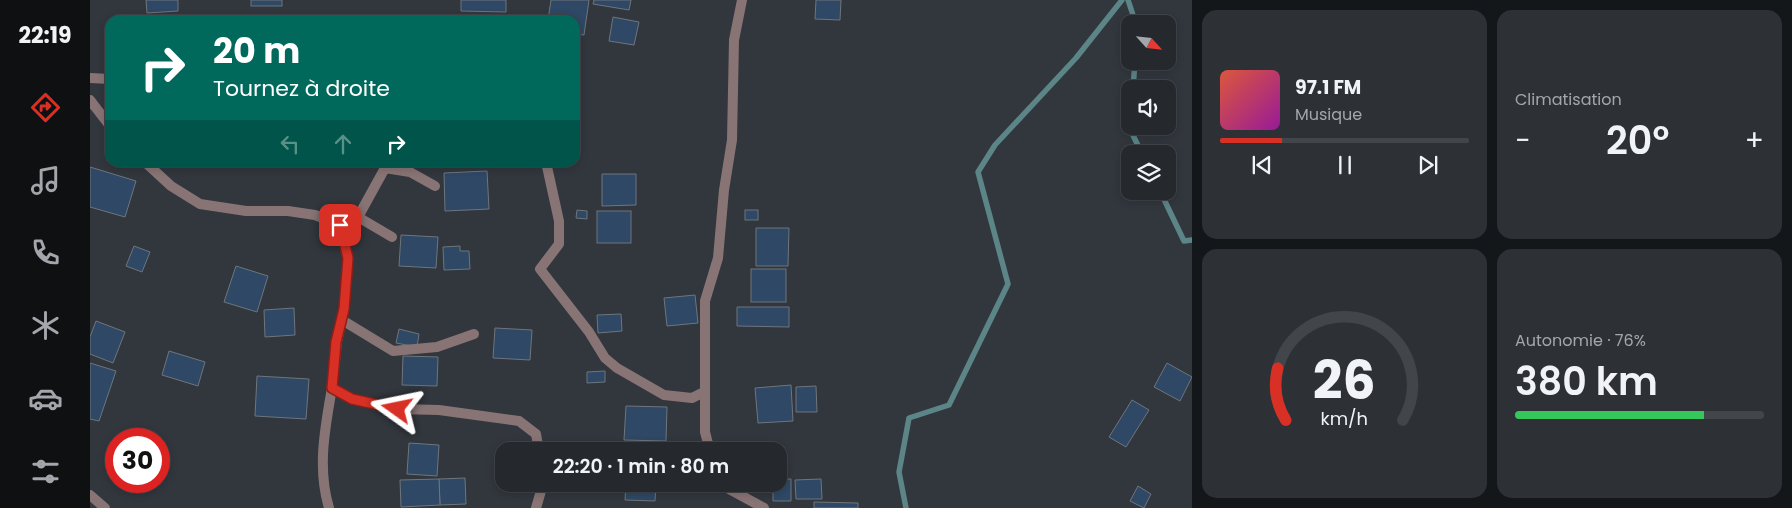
<!DOCTYPE html>
<html lang="fr">
<head>
<meta charset="utf-8">
<style>
	:root { --surface:#25292e; --page:#2d3136; --text:#f1f3f6; --muted:#a3a6aa; --line:#42454a; --accent:#d93025 }
	body { margin:0; font-family:Poppins,sans-serif; background:var(--page); color:var(--text); height:100vh; display:flex; flex-direction:column; font-size:19px; white-space:nowrap }
	* { box-sizing:border-box; margin:0 }
	p { font-size:16px; color:var(--muted) }
	.icon { flex:none; width:28px; height:28px; fill:none; stroke:currentColor; stroke-width:2; stroke-linecap:round; stroke-linejoin:round }
	.map { position:relative; flex:1; overflow:hidden }
	.drawer { display:flex; flex-direction:column; gap:10px; padding:10px; background:#141719; width:600px }
	.drawer>* { flex:none }
	.top-card { position:absolute; left:15px; top:15px; width:475px; height:152px; border-radius:15px; box-shadow:0 2px 8px #0003,0 0 0 1px var(--line); background:#00695c; color:#fff; overflow:hidden }
	.needle { width:32px; rotate:117deg }
	.tools { position:absolute; left:1031px; top:15px; display:grid; gap:10px }
	.tools a { display:grid; place-items:center; width:55px; height:55px; border-radius:10px; background:var(--surface); box-shadow:0 2px 8px #0003,0 0 0 1px var(--line); font-size:25px }
	.speed { position:absolute; left:15px; top:428px; display:flex; gap:10px; font-size:25px; font-weight:700; text-align:center }
	.speed>* { display:grid; place-content:center; width:65px; height:65px; border-radius:50%; background:var(--surface); box-shadow:0 2px 8px #0003,0 0 0 1px var(--line); line-height:1 }
	.speed .limit { border:8px solid #d22; background:#fff; color:#111 }
	.pin { position:absolute; display:grid; place-items:center; width:42px; height:42px; color:#fff; margin:-21px; border-radius:10px; box-shadow:0 2px 8px #0006 }
	.me { position:absolute; width:55px; margin:-28px; rotate:282deg; stroke-linejoin:round; filter:drop-shadow(0 0 4px #0008) }
	.turn { display:flex; align-items:center; gap:18px; height:105px; padding:0 25px; font-size:22px }
	.turn .icon { width:65px; height:65px; stroke-width:2.5 }
	.turn b { display:block; font-size:35px; line-height:42px }
	.lanes { display:flex; align-items:center; height:48px; padding:0 25px; background:#0003; justify-content:center; gap:25px; direction:ltr }
	.lanes .off { opacity:.35 }
	.big { font-size:38px; font-weight:600; line-height:1.1 }
	.drawer .tile { flex:1; display:flex; flex-direction:column; justify-content:center; gap:8px; min-width:0; padding:0 18px; border-radius:15px; background:var(--page) }
	.drawer .dial { align-items:center; gap:0 }
	.dial svg { height:130px; overflow:visible; fill:none; stroke:var(--line); stroke-width:7; stroke-linecap:round; text-anchor:middle }
	.dial text { fill:var(--text); stroke:none }
	.song { display:flex; align-items:center; gap:15px }
	.cover { width:60px; height:60px; border-radius:8px; background:linear-gradient(135deg,hsl(10 70% 55%),hsl(300 70% 35%)) }
	.played { height:5px; border-radius:2px; background:linear-gradient(90deg,var(--accent) 25%,var(--line) 25%) }
	.keys { display:flex; justify-content:space-around; direction:ltr }
	.heat { display:flex; justify-content:space-between; align-items:center; font-size:28px; direction:ltr }
	.charge { height:8px; border-radius:4px; background:linear-gradient(90deg,#34c759 76%,var(--line) 0) }
	.drawer .tiles { flex:1; display:grid; gap:10px; grid-template-columns:repeat(2,1fr) }
	.trip { position:absolute; left:405px; top:442px; width:292px; height:50px; border-radius:15px; background:var(--surface); box-shadow:0 2px 8px #0003,0 0 0 1px var(--line); font-weight:600; line-height:50px; text-align:center }
	main { display:flex; flex:1; min-height:0 }
	.menu { display:flex; flex-direction:column; width:90px; justify-content:space-around; align-items:center; background:#0f1012; color:var(--muted) }
	.menu .icon { width:35px; height:35px }
	.menu .on { color:var(--accent) }
	.menu b { font-size:22px; color:var(--text) }
	.map>svg:first-child { display:block }
	.lines { fill:none; stroke-linecap:round; stroke-linejoin:round }
	.stream { stroke:#5c8587; stroke-width:5.5 }
	.building { fill:#2e4865; stroke:#6f757c }
	.minor { stroke:#897475; stroke-width:10 }
	.route-casing { stroke:#8d1f18; stroke-width:12 }
	.route { stroke:#d93025; stroke-width:9 }
</style>
</head>
<body>
<main>
<nav class="menu">
<b>22:19</b>
<svg class="icon on" aria-label="directions" viewBox="0 0 24 24"><path d="M12 3l9 9-9 9-9-9zM9 14v-3h6M13 9l2 2-2 2"/></svg>
<svg class="icon" aria-label="music" viewBox="0 0 24 24"><path d="M9 18V5l10-2v13"/><circle cx="6" cy="18" r="3"/><circle cx="16" cy="16" r="3"/></svg>
<svg class="icon" aria-label="phone" viewBox="0 0 24 24"><path d="M5 4h4l2 5-3 2q2 4 5 5l2-3 5 2v4C11 20 4 13 5 4z"/></svg>
<svg class="icon" aria-label="climate" viewBox="0 0 24 24"><path d="M12 3v18M4 7l16 10M4 17L20 7"/></svg>
<svg class="icon" aria-label="car" viewBox="0 0 24 24"><path d="M5 17H2v-5l4-1 3-4h7l3 4 3 1v5h-3M9 17h6M6 11h13"/><circle cx="7" cy="17" r="2"/><circle cx="17" cy="17" r="2"/></svg>
<svg class="icon" aria-label="filters" viewBox="0 0 24 24"><path d="M4 7h16M4 17h16"/><circle cx="9" cy="7" r="2"/><circle cx="15" cy="17" r="2"/></svg>
</nav>
<div class="map">
<svg width="1102" height="508" viewBox="0 0 1102 508">
	<rect width="100%" height="100%" fill="#31373d"/>
	<g class="lines">
		<!-- stream -->
		<g class="stream">
			<path d="M1038 0 1046 24"/>
			<path d="M1043 89 1045 61"/>
			<path d="M1041 126V131L1052 154"/>
			<path d="M1070 191 1094 241 1102 240"/>
			<path d="M816 508 809 472 819 418 859 405 918 284 888 172 905 145 986 58 1032 0"/>
		</g>
	</g>
	<!-- building -->
	<g class="building">
		<path d="M56 0H88V11L57 13Z"/>
		<rect x="161" y="0" width="31" height="6"/>
		<path d="M371 0H416V12L371 11Z"/>
		<path d="M461 0H499L494 35 485 34V20H458Z"/>
		<path d="M504 0H541L539 10 503 4Z"/>
		<path d="M726 0H751L750 20 725 19Z"/>
		<path d="M523 17 549 22 544 45 519 41Z"/>
		<path d="M0 167 46 181 35 217 0 207Z"/>
		<path d="M397 171 399 209 355 211 354 173Z"/>
		<path d="M512 174H546V205L512 206Z"/>
		<path d="M487 210 497 211V219L486 218Z"/>
		<rect x="655" y="210" width="13" height="10"/>
		<rect x="507" y="211" width="34" height="32"/>
		<path d="M666 228H699L698 266H666Z"/>
		<path d="M311 235 348 237 346 268 309 266Z"/>
		<path d="M44 246 60 252 52 272 36 266Z"/>
		<path d="M370 246V251H379L380 269 354 270 353 247Z"/>
		<path d="M146 266 178 276 167 312 134 302Z"/>
		<rect x="661" y="269" width="35" height="33"/>
		<path d="M605 295 608 323 577 326 574 298Z"/>
		<path d="M647 307H699V327L647 326Z"/>
		<path d="M204 308 205 335 175 337 174 310Z"/>
		<path d="M531 314 532 331 508 333 507 315Z"/>
		<path d="M6 321 35 332 23 363 0 354V337Z"/>
		<path d="M405 328 442 330 440 360 403 358Z"/>
		<path d="M309 329 329 334 327 347 306 343Z"/>
		<path d="M79 351 115 362 108 386 72 375Z"/>
		<path d="M313 356 348 357 347 386 312 385Z"/>
		<path d="M0 363 26 371 9 421 0 419Z"/>
		<path d="M1077 363 1102 377 1090 401 1064 387Z"/>
		<path d="M515 371V382L497 383V372Z"/>
		<path d="M167 376 219 379 216 419 165 416Z"/>
		<path d="M701 385 703 421 668 423 665 388Z"/>
		<path d="M726 386 727 412H706V387Z"/>
		<path d="M1042 400 1059 410 1036 447 1019 437Z"/>
		<path d="M536 406 577 407 576 441 534 440Z"/>
		<path d="M319 443 349 445 347 476 317 474Z"/>
		<rect x="535" y="446" width="31" height="5"/>
		<path d="M694 447 696 475 689 476V451H658V450Z"/>
		<path d="M375 478 376 504 350 505 349 479Z"/>
		<path d="M349 479 350 505 311 507 310 480Z"/>
		<path d="M689 479H701V501H683V484H689Z"/>
		<path d="M731 479 732 499H706L705 480Z"/>
		<path d="M536 484H566L565 501 535 500Z"/>
		<path d="M1048 486 1061 494 1054 508 1040 501Z"/>
		<path d="M724 502 768 503V508H724Z"/>
	</g>
	<g class="lines">
		<!-- minor -->
		<g class="minor">
			<path d="M0 78 20 79"/>
			<path d="M0 100 20 126"/>
			<path d="M55 162 81 186 110 204 156 211H198L225 215 250 225 258 258 254 309 247 342 242 388 262 399 307 409 349 410 429 421 446 434 449 451"/>
			<path d="M456 162 469 221V244L450 269 499 332 515 358 527 368 574 395 602 398 614 392"/>
			<path d="M268 217 302 237"/>
			<path d="M250 225 268 217 295 168 320 172 345 186"/>
			<path d="M252 320 303 351 347 347 384 334"/>
			<path d="M620 451 615 432V301L628 258 634 190 642 140 644 40 652 0"/>
			<path d="M630 484 674 508"/>
			<path d="M0 495 15 508"/>
			<path d="M239 508C227 468 235 428 242 388"/>
			<path d="M446 508 453 484"/>
		</g>
	</g>
	<g class="lines">
		<!-- route casing -->
		<g class="route-casing">
			<path id="route" d="M250 225 258 258 254 309 246 342 242 388 262 399 307 409"/>
		</g>
		<!-- route -->
		<use href="#route" class="route"/>
	</g>
</svg>
<div class="tools">
<a><svg class="needle" viewBox="-14 -14 28 28"><path d="M0-13l5 13h-10z" fill="#e53935"/><path d="M0 13l5-13h-10z" fill="#a3a6aa"/></svg></a>
<a><svg class="icon" aria-label="sound" viewBox="0 0 24 24"><path d="M4 9h4l5-4v14l-5-4H4zM17 9q2 3 0 6"/></svg></a>
<a><svg class="icon" aria-label="layers" viewBox="0 0 24 24"><path d="M12 4l9 5-9 5-9-5zM3 14l9 5 9-5"/></svg></a>
</div>
<div class="speed"><div class="limit">30</div></div>
<div class="pin" style="left:250px;top:225px;background:#d93025"><svg class="icon" aria-label="arrive" viewBox="0 0 24 24"><path d="M6 21V4h12l-3 4 3 4H6"/></svg></div>
<svg class="me" style="left:307px;top:409px" viewBox="-20 -20 40 40"><path d="M0-17L14 15 0 8-14 15z" fill="#d93025" stroke="#fff" stroke-width="4"/></svg>
<div class="trip">22:20 · 1 min · 80 m</div>
<div class="top-card">
<div class="turn"><svg class="icon" aria-label="right" viewBox="0 0 24 24"><path d="M7 20v-9h11M14 6l5 5-5 5"/></svg><div><b>20 m</b>Tournez à droite</div></div>
<div class="lanes"><svg class="icon off" aria-label="left" viewBox="0 0 24 24"><path d="M17 20v-9H6M10 6l-5 5 5 5"/></svg><svg class="icon off" aria-label="ahead" viewBox="0 0 24 24"><path d="M12 20V5M6 11l6-6 6 6"/></svg><svg class="icon" aria-label="right" viewBox="0 0 24 24"><path d="M7 20v-9h11M14 6l5 5-5 5"/></svg></div>
</div>
</div>
<section class="drawer">
<div class="tiles">
<div class="tile">
<div class="song"><i class="cover"></i><div><b>97.1 FM</b><p>Musique</p></div></div>
<div class="played"></div>
<div class="keys"><svg class="icon" aria-label="previous" viewBox="0 0 24 24"><path d="M18 5L8 12l10 7zM5 5v14"/></svg><svg class="icon" aria-label="pause" viewBox="0 0 24 24"><path d="M8 5v14M16 5v14"/></svg><svg class="icon" aria-label="next" viewBox="0 0 24 24"><path d="M6 5l10 7-10 7zM19 5v14"/></svg></div>
</div>
<div class="tile"><p>Climatisation</p>
<div class="heat"><a>−</a><b class="big">20°</b><a>+</a></div>
</div>
<div class="tile dial"><svg viewBox="0 0 100 80">
<path d="M14 69A42 42 0 1 1 86 69"/>
<path d="M14 69A42 42 0 0 1 9 37" stroke="#d93025"/>
<text x="50" y="56" font-size="32" font-weight="700">26</text>
<text x="50" y="72" font-size="11">km/h</text>
</svg></div>
<div class="tile"><p>Autonomie · 76%</p><b class="big">380 km</b><div class="charge"></div></div>
</div>
</section>
</main>
</body>
</html>
